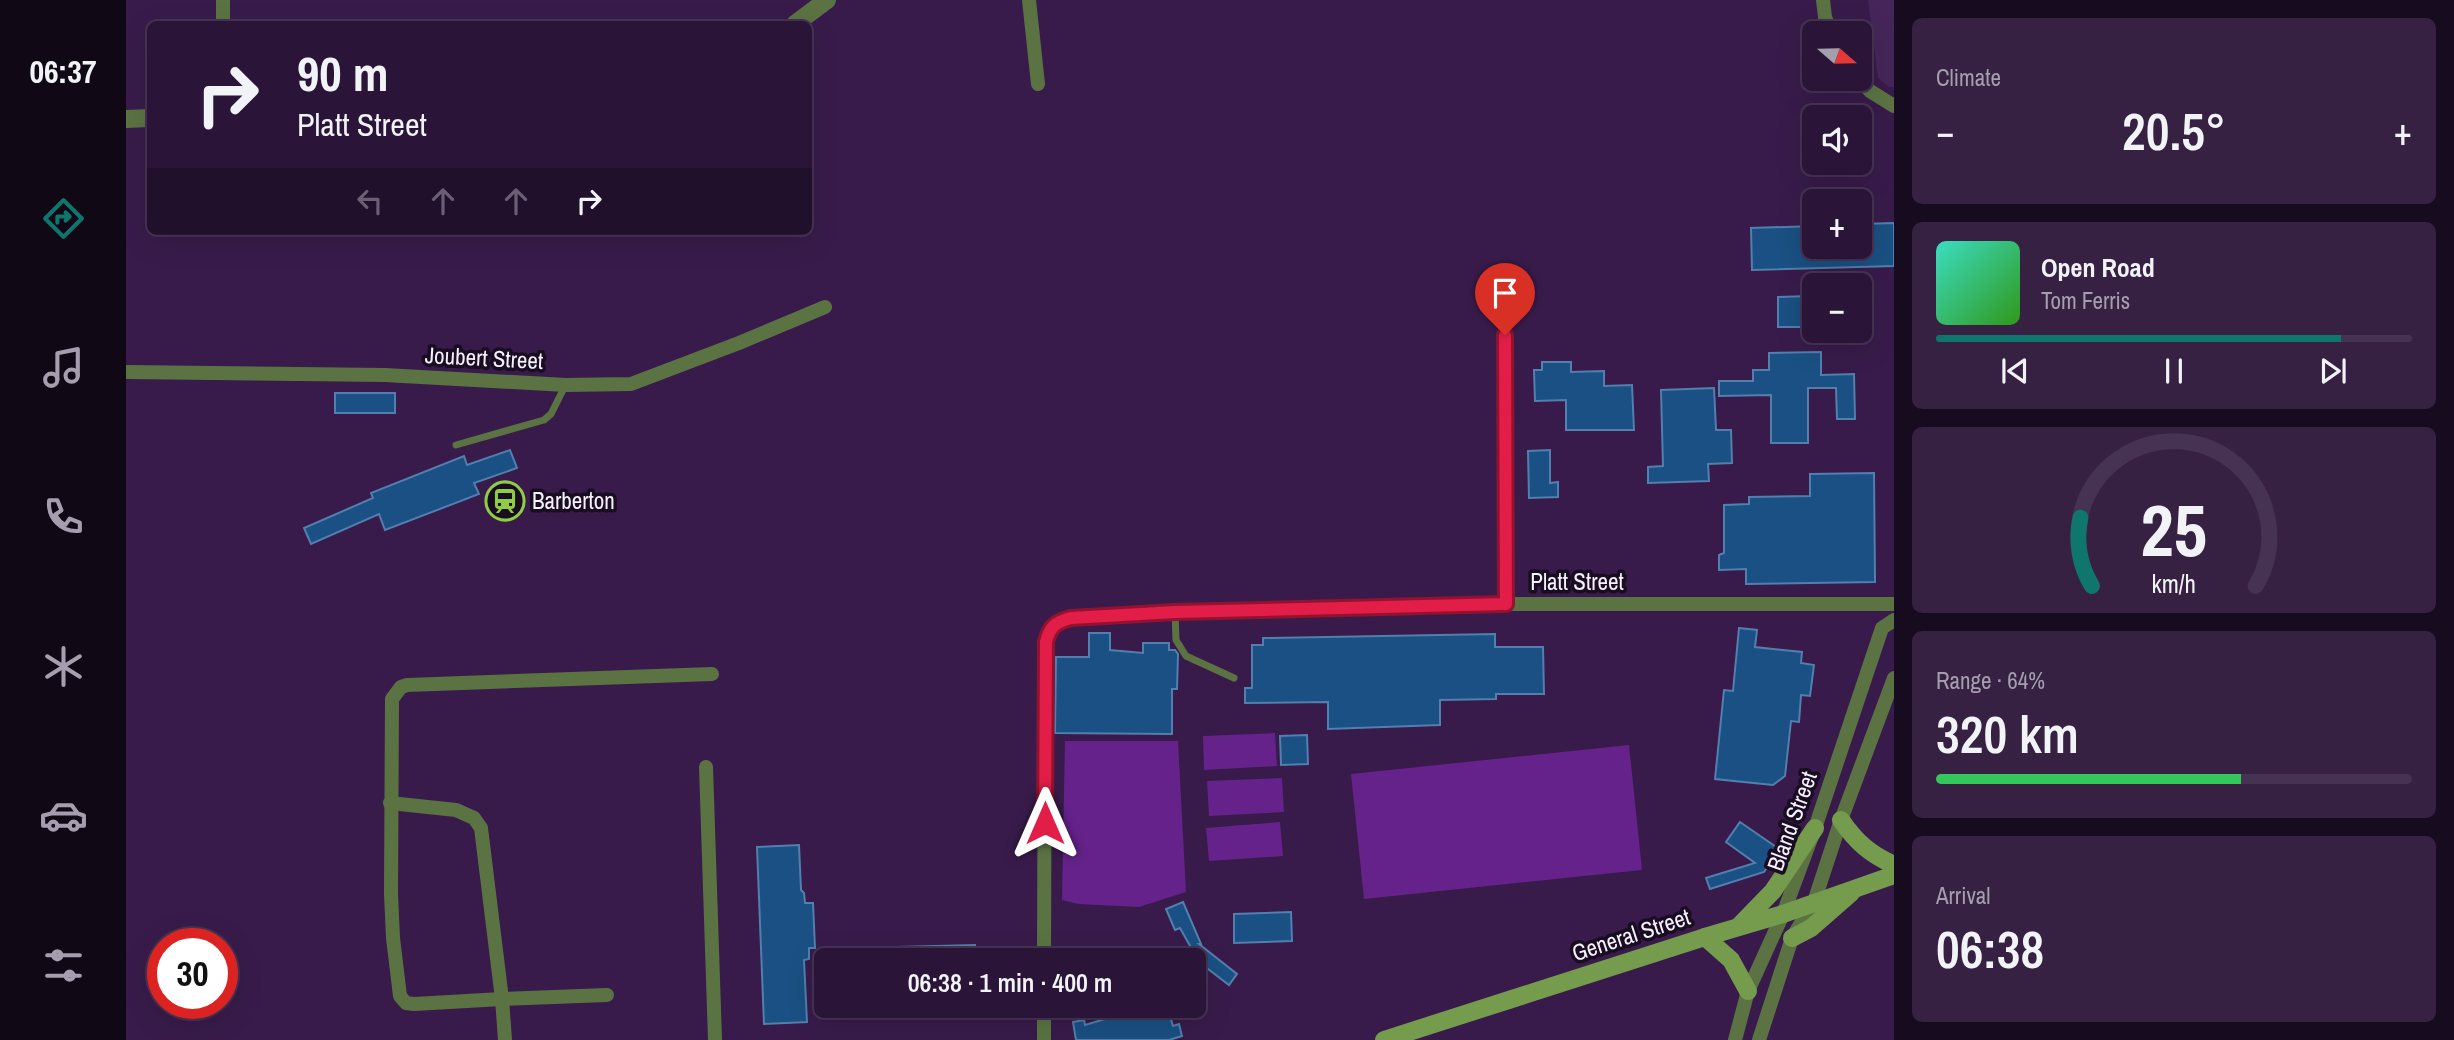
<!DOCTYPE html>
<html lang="en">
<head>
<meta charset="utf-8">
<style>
	:root { --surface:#2a1438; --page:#362143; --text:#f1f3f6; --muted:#a59eae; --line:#463353; --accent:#0f766e }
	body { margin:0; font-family:"Archivo Narrow",sans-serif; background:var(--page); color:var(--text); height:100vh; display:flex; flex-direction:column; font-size:26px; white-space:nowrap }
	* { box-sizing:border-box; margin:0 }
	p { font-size:23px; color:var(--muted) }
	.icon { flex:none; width:38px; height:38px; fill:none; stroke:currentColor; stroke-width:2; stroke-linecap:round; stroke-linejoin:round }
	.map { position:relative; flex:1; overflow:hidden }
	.side { display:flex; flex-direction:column; gap:18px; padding:18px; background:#170b1f; width:560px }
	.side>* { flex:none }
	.top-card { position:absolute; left:21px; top:21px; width:665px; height:214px; border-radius:10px; box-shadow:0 7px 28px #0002,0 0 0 2px var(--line); background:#2a1438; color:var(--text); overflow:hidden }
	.needle { width:46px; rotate:110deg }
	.tools { position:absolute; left:1676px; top:21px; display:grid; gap:14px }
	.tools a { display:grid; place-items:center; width:70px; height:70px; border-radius:10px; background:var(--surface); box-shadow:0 7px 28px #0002,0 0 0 2px var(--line); font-size:35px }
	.speed { position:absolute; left:21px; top:928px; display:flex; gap:14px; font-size:35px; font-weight:700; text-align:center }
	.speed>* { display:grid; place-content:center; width:91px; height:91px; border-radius:50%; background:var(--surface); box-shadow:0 7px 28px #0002,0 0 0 2px var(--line); line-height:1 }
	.speed .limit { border:10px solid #d22; background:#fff; color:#111 }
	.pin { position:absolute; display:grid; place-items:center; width:60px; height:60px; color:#fff; margin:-72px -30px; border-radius:50% 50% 50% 0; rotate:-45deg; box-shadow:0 0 7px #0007 }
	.pin .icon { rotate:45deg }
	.me { position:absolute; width:77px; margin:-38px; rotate:0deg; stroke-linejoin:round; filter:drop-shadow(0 0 5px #0008) }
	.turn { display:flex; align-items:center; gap:24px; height:147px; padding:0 35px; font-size:32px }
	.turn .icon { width:91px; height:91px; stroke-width:2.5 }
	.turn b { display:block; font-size:49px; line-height:60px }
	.lanes { display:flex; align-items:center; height:66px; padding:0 35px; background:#0003; justify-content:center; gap:35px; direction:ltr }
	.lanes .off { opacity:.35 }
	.big { font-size:52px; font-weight:600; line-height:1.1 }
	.side .card { flex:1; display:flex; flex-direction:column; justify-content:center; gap:10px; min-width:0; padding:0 24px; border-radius:10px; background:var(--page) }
	.side .dial { align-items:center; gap:0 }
	.dial svg { height:182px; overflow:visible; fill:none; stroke:var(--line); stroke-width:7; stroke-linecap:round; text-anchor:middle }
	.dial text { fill:var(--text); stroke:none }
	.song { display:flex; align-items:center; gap:21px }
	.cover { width:84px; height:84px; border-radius:10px; background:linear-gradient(135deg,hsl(170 70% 55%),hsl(110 70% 35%)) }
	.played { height:7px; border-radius:4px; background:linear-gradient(90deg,var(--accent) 85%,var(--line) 85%) }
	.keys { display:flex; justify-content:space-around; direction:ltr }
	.heat { display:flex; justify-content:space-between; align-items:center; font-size:38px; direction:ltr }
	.charge { height:10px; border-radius:5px; background:linear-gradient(90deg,#34c759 64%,var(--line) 0) }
	.trip { position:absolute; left:688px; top:948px; width:392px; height:70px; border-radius:10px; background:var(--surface); box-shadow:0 7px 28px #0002,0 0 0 2px var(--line); font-weight:600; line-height:70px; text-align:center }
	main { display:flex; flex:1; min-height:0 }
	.menu { display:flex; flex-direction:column; width:126px; justify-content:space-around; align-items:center; background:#110816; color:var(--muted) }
	.menu .icon { width:49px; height:49px }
	.menu .selected { color:var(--accent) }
	.menu b { font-size:32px; color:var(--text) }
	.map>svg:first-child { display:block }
	.built { fill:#46265a }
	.green { fill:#65228a }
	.building { fill:#1a5083; stroke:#527fad; stroke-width:2 }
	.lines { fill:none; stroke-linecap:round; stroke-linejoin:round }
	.service { stroke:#5b7343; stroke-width:7 }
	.minor { stroke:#5b7343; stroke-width:14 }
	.tertiary { stroke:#5b7343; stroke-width:18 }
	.secondary { stroke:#759c4d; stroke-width:18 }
	.route-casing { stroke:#92132f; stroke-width:18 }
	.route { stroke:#e11d48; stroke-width:12 }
	.labels { text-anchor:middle; stroke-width:7; stroke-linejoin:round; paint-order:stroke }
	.street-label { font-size:23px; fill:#f7f0fd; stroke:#190d21 }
	.poi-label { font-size:23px; fill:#f7f0fd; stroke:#190d21; text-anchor:start }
</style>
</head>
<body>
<main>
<nav class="menu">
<b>06:37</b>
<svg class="icon selected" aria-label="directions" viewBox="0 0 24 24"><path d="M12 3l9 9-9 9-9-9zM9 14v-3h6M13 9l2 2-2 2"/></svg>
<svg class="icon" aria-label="music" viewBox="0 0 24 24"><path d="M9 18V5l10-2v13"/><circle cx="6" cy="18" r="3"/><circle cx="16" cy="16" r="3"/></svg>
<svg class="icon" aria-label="phone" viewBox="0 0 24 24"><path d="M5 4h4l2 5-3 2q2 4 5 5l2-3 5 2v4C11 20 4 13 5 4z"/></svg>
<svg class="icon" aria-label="climate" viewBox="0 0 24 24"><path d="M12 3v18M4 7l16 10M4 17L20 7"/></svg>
<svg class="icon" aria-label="car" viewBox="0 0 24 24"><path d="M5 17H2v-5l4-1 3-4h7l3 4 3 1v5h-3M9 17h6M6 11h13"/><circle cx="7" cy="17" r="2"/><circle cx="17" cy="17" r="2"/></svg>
<svg class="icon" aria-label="filters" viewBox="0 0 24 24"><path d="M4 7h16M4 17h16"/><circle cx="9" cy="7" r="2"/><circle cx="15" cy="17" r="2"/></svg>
</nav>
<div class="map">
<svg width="1768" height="1040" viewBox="0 0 1768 1040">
	<rect width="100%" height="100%" fill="#381b4a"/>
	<!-- built -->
	<path class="built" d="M1742 0H1768V87H1763L1752 78Z"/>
	<!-- green -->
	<g class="green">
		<path d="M1149 733 1151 766 1078 770 1077 736Z"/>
		<path d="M939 741H1052L1060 892 1013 907 952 904 936 900Z"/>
		<path d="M1503 745 1516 870 1238 899 1225 774Z"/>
		<path d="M1156 778 1158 812 1083 816 1081 781Z"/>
		<path d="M1154 822 1157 856 1083 861 1080 828Z"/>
	</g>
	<!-- building -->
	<g class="building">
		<path d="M1768 223V266L1626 270 1625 228 1689 226V247H1734V224Z"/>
		<path d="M1683 296V327H1652V297Z"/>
		<path d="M1695 352V375L1728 374 1729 419H1711L1710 388H1682V443H1645V395L1593 396V381H1627V370H1643V353Z"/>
		<path d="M1416 362H1445V372L1478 371V386L1506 385 1508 430H1440V400L1409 401 1408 370H1416Z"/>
		<path d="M1588 388 1590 430H1605L1606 463 1582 464 1583 481 1522 483V467L1537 466 1535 390Z"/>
		<rect x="209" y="393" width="60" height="20"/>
		<path d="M384 450 391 468 348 483 353 494 259 530 253 514 185 544 178 528 247 498 245 493 338 456 341 465Z"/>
		<path d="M1424 450V483L1432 482V497L1403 498 1402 451Z"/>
		<path d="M1748 473 1749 582 1620 584V569L1593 570V555L1598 553V505L1623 504V497L1684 496V474Z"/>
		<path d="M1613 628 1631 630 1629 647 1676 652 1675 663 1688 665 1684 696 1675 695 1673 722 1665 721 1659 776 1647 785 1589 779 1598 690 1607 691Z"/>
		<path d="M963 633H984V650L1017 653V643H1043V650H1049L1052 654 1051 689H1046V734L929 733 930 657H963Z"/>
		<path d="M1369 634V647H1417L1418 694H1370V699L1314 700V725L1202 729V702L1119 703V688H1126V645H1137V638Z"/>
		<path d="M1181 735 1182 764 1155 765 1154 736Z"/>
		<path d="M1614 822 1653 849 1638 872 1584 889 1580 878 1629 863 1600 842Z"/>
		<path d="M673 845 675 890 678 893 679 903H687L689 948H683V959L678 960 681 1022 638 1024 631 847Z"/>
		<path d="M1057 902 1075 944H1073L1111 974 1103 985 1073 962 1054 928 1049 930 1040 909Z"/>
		<path d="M1165 912 1166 941 1108 943V914Z"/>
		<path d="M849 945V961H732L731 948Z"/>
		<rect x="945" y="949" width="49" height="12"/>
		<path d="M1015 1006H1041L1047 1026 1053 1024 1056 1036 1043 1040H950L947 1022 958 1020 959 1025 1016 1008Z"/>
	</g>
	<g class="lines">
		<!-- service -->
		<g class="service">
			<path d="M330 445 418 420 425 414 439 386"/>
			<path d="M1049 612 1050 640 1060 656 1108 678"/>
		</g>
		<!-- minor -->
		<g class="minor">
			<path d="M97 0V24"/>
			<path d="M903 0 912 84"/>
			<path d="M1697 0 1699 17 1705 33"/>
			<path d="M1733 79 1744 91 1768 106"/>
			<path d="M1379 335 1380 604"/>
			<path d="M0 372 259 375 440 385 505 384 613 343 699 307"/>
			<path d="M580 767 589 1040"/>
			<path d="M264 803 330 810 348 818 355 828 376 999 481 995"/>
			<path d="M918 961 919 657C920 634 922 624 945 618L1049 612 1380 604H1768"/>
			<path d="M379 1040 376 999 288 1004 280 1003 274 996 267 938 265 894 266 699 275 687 281 685 586 674"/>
			<path d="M918 1040V1006"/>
			<path d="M1609 1040 1622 991 1657 914 1689 828 1756 628 1768 620"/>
			<path d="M1633 1040 1666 938 1688 902 1715 820 1768 678"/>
		</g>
		<!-- tertiary -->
		<g class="tertiary">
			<path d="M669 24 701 0"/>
			<path d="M0 119 24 118"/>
		</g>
		<!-- secondary -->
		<g class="secondary">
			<path d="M1715 820C1730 842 1744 854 1768 865"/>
			<path d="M1614 925 1647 891 1689 828"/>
			<path d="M1579 937 1605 960 1622 991"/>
			<path d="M1666 938 1685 928 1725 893"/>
			<path d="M1258 1040 1579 937 1657 914 1768 875"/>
		</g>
	</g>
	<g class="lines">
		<!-- route casing -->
		<g class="route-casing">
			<path id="route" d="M919 823 920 642C924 626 930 622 945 618L1049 612 1380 604 1379 335"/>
		</g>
		<!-- route -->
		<use href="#route" class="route"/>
	</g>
	<!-- icons -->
	<defs>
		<g id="station-ring" transform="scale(2.0125)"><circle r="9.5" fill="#190d21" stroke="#8fcd42" stroke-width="1.5"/><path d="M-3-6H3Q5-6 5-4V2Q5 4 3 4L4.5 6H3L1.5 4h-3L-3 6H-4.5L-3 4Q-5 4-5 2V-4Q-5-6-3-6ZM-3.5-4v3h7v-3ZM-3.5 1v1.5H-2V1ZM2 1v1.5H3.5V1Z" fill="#8fcd42"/></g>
	</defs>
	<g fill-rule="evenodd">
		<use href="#station-ring" x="379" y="501"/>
	</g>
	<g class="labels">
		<!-- street labels -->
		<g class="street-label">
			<text transform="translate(358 358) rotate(3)" y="8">Joubert Street</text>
			<text x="1451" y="590">Platt Street</text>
			<text transform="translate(1666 821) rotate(-70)" y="8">Bland Street</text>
			<text transform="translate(1505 935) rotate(-18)" y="8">General Street</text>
		</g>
		<!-- poi labels -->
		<g class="poi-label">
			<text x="406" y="509">Barberton</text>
		</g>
	</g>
</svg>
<div class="tools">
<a><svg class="needle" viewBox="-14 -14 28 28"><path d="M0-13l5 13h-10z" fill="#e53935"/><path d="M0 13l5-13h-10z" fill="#a59eae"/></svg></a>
<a><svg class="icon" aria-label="sound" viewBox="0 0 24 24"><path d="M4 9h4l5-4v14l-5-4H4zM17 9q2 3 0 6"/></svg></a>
<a>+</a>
<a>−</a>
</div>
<div class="speed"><div class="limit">30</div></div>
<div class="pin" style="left:1379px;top:335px;background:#d93025"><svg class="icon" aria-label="arrive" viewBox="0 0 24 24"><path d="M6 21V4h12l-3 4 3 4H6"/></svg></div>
<svg class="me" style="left:919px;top:823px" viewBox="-20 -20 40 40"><path d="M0-17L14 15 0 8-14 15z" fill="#e11d48" stroke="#fff" stroke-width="4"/></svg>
<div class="trip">06:38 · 1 min · 400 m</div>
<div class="top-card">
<div class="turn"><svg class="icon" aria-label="right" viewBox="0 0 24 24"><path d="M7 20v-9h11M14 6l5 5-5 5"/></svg><div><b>90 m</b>Platt Street</div></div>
<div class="lanes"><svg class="icon off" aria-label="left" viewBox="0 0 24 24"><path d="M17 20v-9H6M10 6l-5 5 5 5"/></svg><svg class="icon off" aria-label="ahead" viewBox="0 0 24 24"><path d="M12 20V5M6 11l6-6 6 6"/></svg><svg class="icon off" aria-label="ahead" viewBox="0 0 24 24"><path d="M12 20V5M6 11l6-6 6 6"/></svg><svg class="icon" aria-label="right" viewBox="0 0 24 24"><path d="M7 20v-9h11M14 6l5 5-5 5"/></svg></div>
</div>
</div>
<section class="side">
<div class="card"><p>Climate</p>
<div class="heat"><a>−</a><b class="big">20.5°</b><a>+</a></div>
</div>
<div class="card">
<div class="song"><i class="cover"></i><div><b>Open Road</b><p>Tom Ferris</p></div></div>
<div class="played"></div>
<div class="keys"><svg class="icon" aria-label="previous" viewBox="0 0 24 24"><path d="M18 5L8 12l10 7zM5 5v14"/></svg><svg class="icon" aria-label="pause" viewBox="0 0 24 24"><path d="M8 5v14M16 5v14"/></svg><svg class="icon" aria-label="next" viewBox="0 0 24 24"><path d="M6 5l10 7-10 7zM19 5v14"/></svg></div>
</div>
<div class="card dial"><svg viewBox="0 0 100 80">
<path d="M14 69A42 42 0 1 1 86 69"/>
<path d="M14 69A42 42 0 0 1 9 39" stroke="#0f766e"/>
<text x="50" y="56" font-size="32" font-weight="700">25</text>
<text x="50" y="72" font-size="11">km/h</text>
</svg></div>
<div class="card"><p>Range · 64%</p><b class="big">320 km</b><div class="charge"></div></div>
<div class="card"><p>Arrival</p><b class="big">06:38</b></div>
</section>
</main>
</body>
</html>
